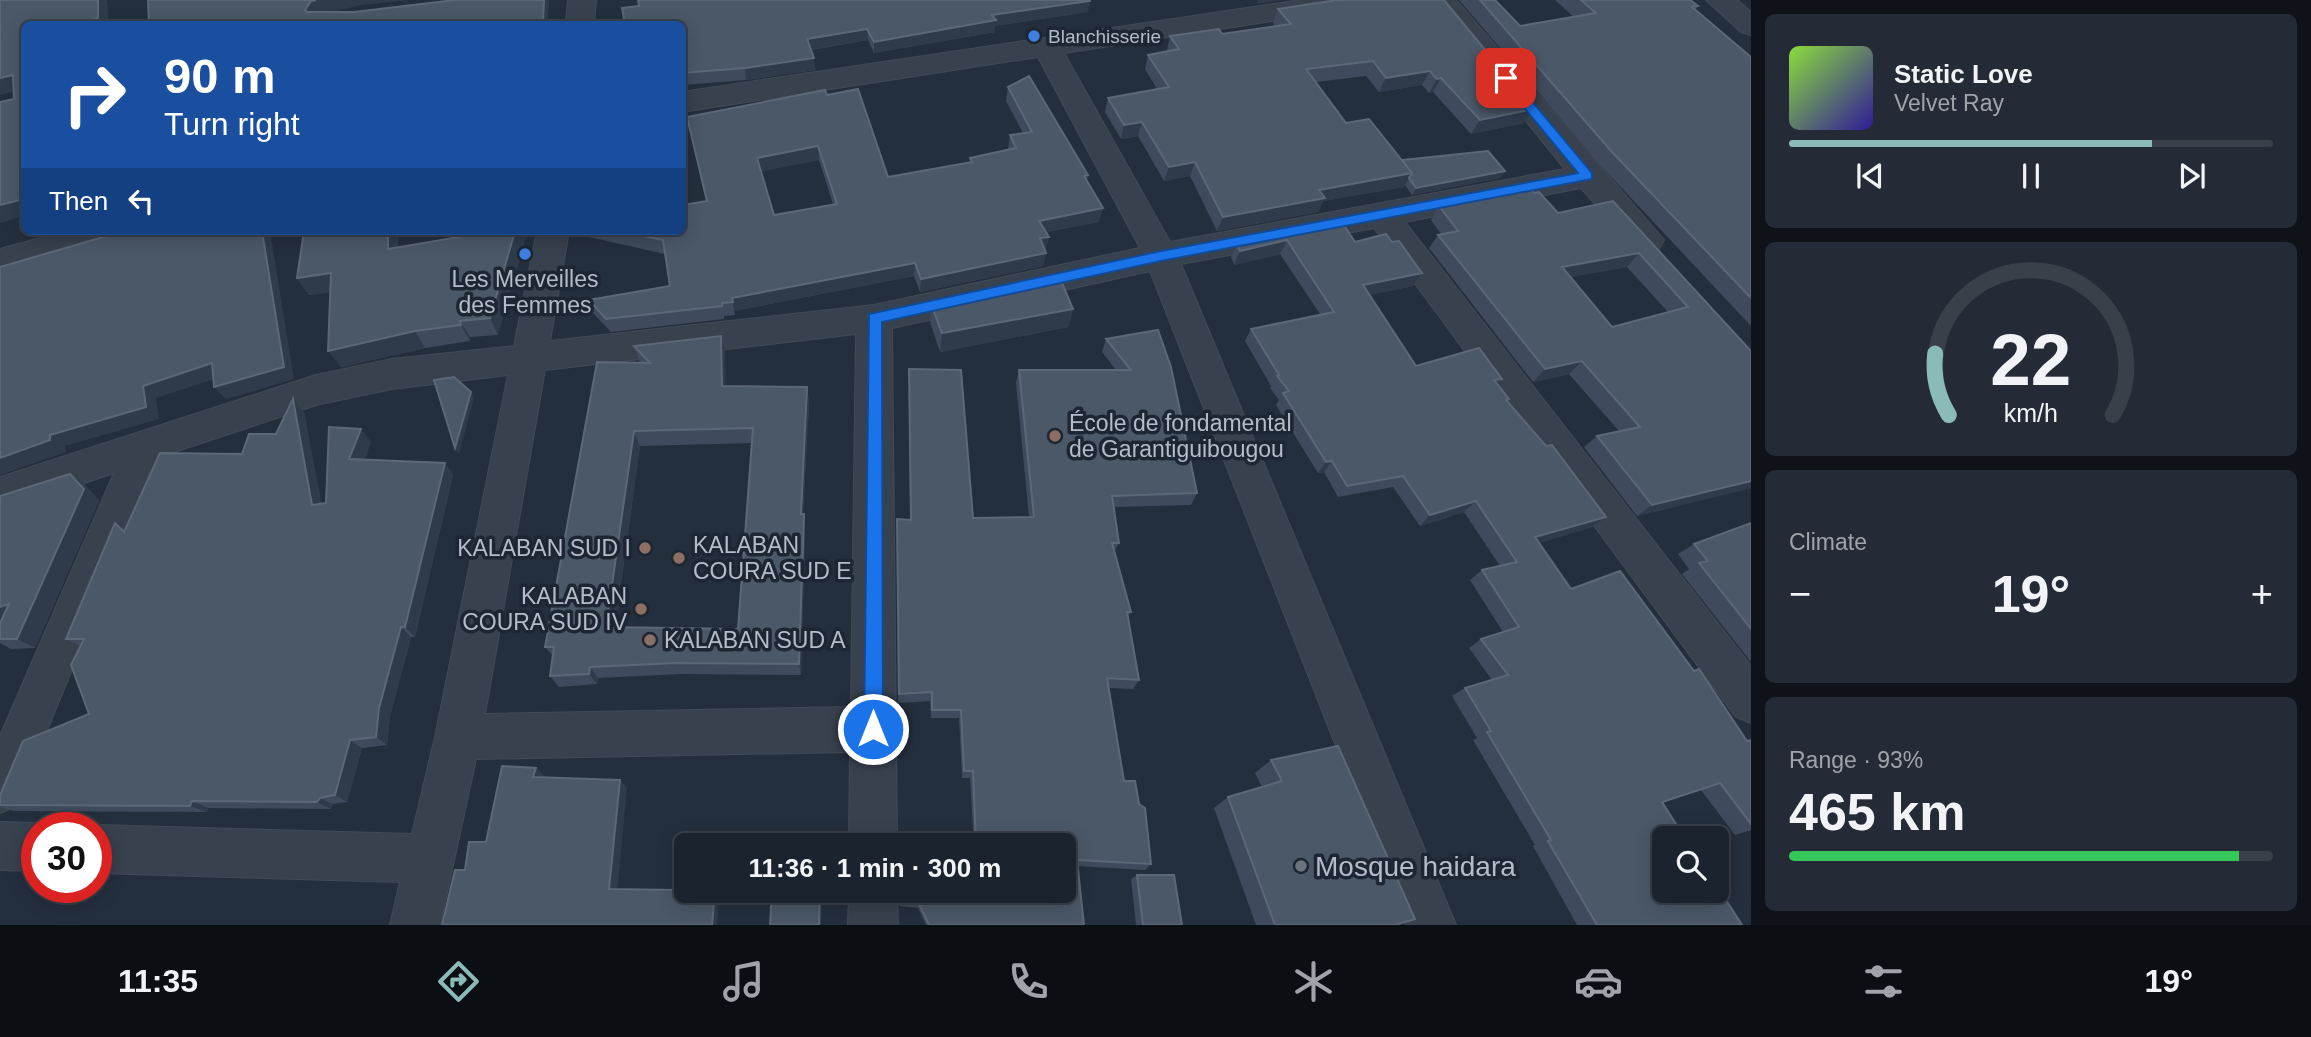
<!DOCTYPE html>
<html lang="en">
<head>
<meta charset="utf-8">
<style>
	:root { --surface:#1b232e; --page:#242b36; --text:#f1f3f6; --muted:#a0a4aa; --line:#39404a; --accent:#8bbbb9 }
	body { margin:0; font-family:Helvetica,sans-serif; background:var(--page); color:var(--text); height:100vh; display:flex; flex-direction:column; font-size:26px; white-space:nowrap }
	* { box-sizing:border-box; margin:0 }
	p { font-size:23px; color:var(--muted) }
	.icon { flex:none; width:38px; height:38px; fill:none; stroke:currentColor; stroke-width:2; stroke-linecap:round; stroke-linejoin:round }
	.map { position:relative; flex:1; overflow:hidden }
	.sheet { display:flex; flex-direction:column; gap:14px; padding:14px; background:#0f1319; width:560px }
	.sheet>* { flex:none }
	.top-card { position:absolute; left:21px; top:21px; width:665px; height:214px; border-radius:10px; box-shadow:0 4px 18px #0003,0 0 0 2px var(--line); background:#1a4fa0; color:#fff; overflow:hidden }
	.controls { position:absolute; left:1652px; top:826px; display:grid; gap:14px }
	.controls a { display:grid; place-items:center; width:77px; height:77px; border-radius:10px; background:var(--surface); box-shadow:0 4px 18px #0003,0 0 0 2px var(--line); font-size:35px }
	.speed { position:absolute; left:21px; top:812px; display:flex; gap:14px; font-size:35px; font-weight:700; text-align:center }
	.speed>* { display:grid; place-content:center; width:91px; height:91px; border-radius:50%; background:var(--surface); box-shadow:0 4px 18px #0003,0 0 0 2px var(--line); line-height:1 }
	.speed .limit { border:10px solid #d22; background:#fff; color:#111 }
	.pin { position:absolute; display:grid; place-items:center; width:60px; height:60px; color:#fff; margin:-30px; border-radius:14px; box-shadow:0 4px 10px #0006 }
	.me { position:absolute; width:77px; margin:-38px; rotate:0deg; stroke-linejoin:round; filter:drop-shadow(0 0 5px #0008) }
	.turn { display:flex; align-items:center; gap:24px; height:147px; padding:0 28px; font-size:32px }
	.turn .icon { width:91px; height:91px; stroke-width:2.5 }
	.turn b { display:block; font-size:49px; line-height:60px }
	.then { display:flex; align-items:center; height:66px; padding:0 28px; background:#0003; gap:14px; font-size:26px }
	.big { font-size:52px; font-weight:800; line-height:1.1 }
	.sheet .widget { flex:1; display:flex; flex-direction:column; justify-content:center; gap:10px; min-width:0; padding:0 24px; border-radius:10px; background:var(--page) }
	.sheet .dial { align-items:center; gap:0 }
	.dial svg { height:182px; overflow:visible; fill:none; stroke:var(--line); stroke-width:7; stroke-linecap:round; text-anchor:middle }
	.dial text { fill:var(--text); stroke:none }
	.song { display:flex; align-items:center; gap:21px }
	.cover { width:84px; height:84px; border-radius:10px; background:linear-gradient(135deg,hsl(90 70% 55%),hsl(250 70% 35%)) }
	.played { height:7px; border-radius:4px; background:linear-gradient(90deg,var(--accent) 75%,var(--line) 75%) }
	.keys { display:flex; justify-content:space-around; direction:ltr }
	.heat { display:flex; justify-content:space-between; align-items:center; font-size:38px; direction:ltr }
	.charge { height:10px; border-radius:5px; background:linear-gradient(90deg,#34c759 93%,var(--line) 0) }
	.trip { position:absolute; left:674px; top:833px; width:402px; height:70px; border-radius:10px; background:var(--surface); box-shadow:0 4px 18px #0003,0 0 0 2px var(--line); font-weight:800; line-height:70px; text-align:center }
	.tabs { display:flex; height:112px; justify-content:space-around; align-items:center; background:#0b0e12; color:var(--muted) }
	.tabs .icon { width:49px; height:49px }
	.tabs .on { color:var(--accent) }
	.tabs b { font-size:32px; color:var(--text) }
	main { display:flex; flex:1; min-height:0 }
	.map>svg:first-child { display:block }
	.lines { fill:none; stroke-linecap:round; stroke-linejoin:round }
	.minor-casing { stroke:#414a57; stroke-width:2 }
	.minor { fill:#38414e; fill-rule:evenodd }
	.wall { fill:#3f4b5c; fill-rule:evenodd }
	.shaded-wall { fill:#2f3b4b }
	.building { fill:#4b5868; stroke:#5c6777; stroke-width:2; fill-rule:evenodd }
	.route { fill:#1a73e8; stroke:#114b97; stroke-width:2 }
	.shop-dot { fill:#3f7fe0; stroke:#1d2633; stroke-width:2.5 }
	.education-dot { fill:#8d6e63; stroke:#1d2633; stroke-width:2.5 }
	.worship-dot { fill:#6b7280; stroke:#1d2633; stroke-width:2.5 }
	.labels { text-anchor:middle; stroke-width:7; stroke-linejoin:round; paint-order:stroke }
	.far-poi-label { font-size:19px; fill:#b4bcc9; stroke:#1d2633; text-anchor:start }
	.poi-label { font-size:23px; fill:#b4bcc9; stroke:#1d2633; text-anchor:start }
	.near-poi-label { font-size:28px; fill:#b4bcc9; stroke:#1d2633; text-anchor:start }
</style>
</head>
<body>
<main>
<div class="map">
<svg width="1751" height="925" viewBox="0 0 1751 925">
	<rect width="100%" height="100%" fill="#242f3e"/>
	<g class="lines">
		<!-- minor casing -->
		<g class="minor-casing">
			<g id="minor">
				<path d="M568 0H596L594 24H566Z"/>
				<path d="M1301 0H1370L1366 6 1356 8 1064 53 1170 242 1565 169 1427 0H1456L1664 240 1659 249 1647 252 1635 249 1581 188 1405 222 1751 666V723L1735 716 1374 228 1181 264 1456 925H1406L1150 271 892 328 897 845H849L850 752 476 759 440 925H390L400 882 96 873V828H89L96 825 412 834 435 737 508 375 392 389 316 405 159 457 16 806 0 813V736L114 473 0 511V477L316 375 392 359 514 346 537 231H569L550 341 874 305 1140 248 1038 57 682 112V92ZM856 334 851 707 485 714 545 370Z"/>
				<path d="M1706 0H1737L1751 12V35L1741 32Z"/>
				<path d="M65 231H125L121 239 0 273V249Z"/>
				<path d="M0 822 37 823 48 828H37V871L0 870Z"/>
				<path d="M849 891H897L898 925H848Z"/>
			</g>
		</g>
		<!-- minor -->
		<use href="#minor" class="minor"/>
	</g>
	<!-- wall -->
	<g class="wall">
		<path d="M1459 0H1495L1520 26 1574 17 1555 0H1690L1698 6 1695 10 1751 57V326L1601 166Z"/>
		<path d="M639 6 1088 12 995 26V32L874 53 868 40 811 50 815 70 746 80 682 85V24Z"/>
		<path d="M1278 9 1534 109 1524 123 1471 134 1433 92 1429 93 1422 85 1379 92 1366 76 1316 82 1346 123 1402 160 1505 171 1500 178 1412 195 1405 185 1404 187 1323 201 1318 212 1217 231 1190 176 1164 181 1138 136 1121 139 1105 112 1108 98 1157 89 1145 69 1148 55 1167 51 1170 36 1222 34 1275 26 1273 23Z"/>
		<path d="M1008 87 1088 175 1087 180 1099 222 1046 232 1045 250 1046 253 1043 266 920 292 914 276 734 311 735 315 724 316V319L611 332 593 313 589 300 670 286 665 254 589 237 587 231H682L706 201 687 117 827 95 888 177 970 162V158L1008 149 1010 135 1023 133 1006 101ZM819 160 833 204 774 215 761 171Z"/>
		<path d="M1534 193 1558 213 1613 201 1751 351V488L1637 516 1584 447 1597 436 1619 431 1569 374 1533 382 1429 248 1438 235 1441 234 1431 220 1439 206ZM1627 267 1668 312 1612 327 1570 277Z"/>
		<path d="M1343 224 1355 242H1392L1422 273 1413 286 1369 295 1416 366 1497 384 1509 399 1507 401 1592 527 1539 543 1571 589 1747 741 1751 740V830L1735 835 1701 790 1662 803 1742 925H1748H1577L1533 846 1535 845 1473 740 1477 738 1452 696 1465 688 1492 680 1469 648 1481 639 1503 632 1470 580 1482 570 1500 566 1464 512 1420 526 1393 487 1338 497 1324 472 1318 473 1276 405 1279 400 1270 388 1271 386 1245 341 1251 329 1320 314 1280 254 1234 265 1231 257 1237 244Z"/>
		<path d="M304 231H398V248L465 236 498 335 470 337V341L425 348 341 367 330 292 309 295 297 278Z"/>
		<path d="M931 304 1073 309 1068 327 940 352 930 322Z"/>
		<path d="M1158 330 1197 493 1191 505 1114 507 1119 543 1114 552 1131 612 1128 617 1139 680 1133 689 1109 688 1124 781 1139 804 1151 864 1145 870 1077 866 1084 925H926L918 908 900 906 899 891H1064L974 845 970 778H962L959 718H931L930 701 898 703 897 531V519H910L909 369 973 518 1029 517 1016 383 1019 370H1116L1102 352 1106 339Z"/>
		<path d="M721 336 725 352V386L807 387 809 403 803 514 805 528 801 675 681 674 598 678 597 684 559 687 550 676 553 656 545 647 640 363 634 346ZM752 443 738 629 615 627 640 446Z"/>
		<path d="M304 412 321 504 326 503 371 442 364 460 445 463 453 475 415 637H411L390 716 387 745 362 748 347 802 333 804 331 809 208 808 207 812 14 811 0 807V795L89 714 80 646 66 639 125 530 242 454 276 434Z"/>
		<path d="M85 485 99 501 35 648 11 649 0 643V496Z"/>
		<path d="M1751 523V662L1682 574 1689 569 1678 554 1694 544Z"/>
		<path d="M1271 760 1395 925H1256L1214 808 1228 797 1262 787 1255 773Z"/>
		<path d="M1137 875 1182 925H1136L1131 879Z"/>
	</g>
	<!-- shaded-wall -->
	<g class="shaded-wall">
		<path d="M98 0H107L109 24H74Z"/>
		<path d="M316 0H408L362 5 318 15 312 24 305 10 311 1Z"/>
		<path d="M544 0H549L548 24H543Z"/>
		<path d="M1258 0H1283L1257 4Z"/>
		<path d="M1090 1 1088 12 995 26V32L874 53V42L992 15Z"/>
		<path d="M867 29 868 40 808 50 807 39Z"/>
		<path d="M814 58 815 70 746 80 745 68Z"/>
		<path d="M1430 71 1422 85 1379 92 1386 78Z"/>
		<path d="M13 75 24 89 0 95V78Z"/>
		<path d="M1441 78 1433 92 1429 93 1437 79Z"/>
		<path d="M1534 109 1524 123 1471 134 1480 120Z"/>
		<path d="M1142 122 1138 136 1121 139 1124 125Z"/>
		<path d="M818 146 819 160 759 172 757 158Z"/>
		<path d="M1195 162 1190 176 1164 181 1169 167Z"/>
		<path d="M1505 171 1500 178 1412 195 1416 188Z"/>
		<path d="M1412 173 1404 187 1323 201 1318 212 1217 231 1223 217 1319 190Z"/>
		<path d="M24 199V216L0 223V205Z"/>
		<path d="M1103 208 1099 222 1036 234 1039 221Z"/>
		<path d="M262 231H270L294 379 226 399 214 387Z"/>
		<path d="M388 231H398V267L388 249Z"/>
		<path d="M515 231H528L498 335 490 318Z"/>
		<path d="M1049 237 1046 250 1038 252 1040 238Z"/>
		<path d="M1287 240 1280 254 1234 265 1240 251Z"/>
		<path d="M1046 253 1043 266 920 292 921 279Z"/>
		<path d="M1639 253 1627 267 1551 281 1562 267Z"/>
		<path d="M915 263 914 276 734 311 732 298Z"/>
		<path d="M331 273 343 290 309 295 297 278Z"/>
		<path d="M1422 273 1413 286 1355 298 1363 285Z"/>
		<path d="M1073 309 1068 327 940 352 942 333Z"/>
		<path d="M460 321 470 337V341L461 325Z"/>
		<path d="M415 331 425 348 341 367 328 351Z"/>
		<path d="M721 336 725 352 726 401 722 386Z"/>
		<path d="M1582 361 1569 374 1533 382 1545 369Z"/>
		<path d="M212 363 224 376 156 398 159 419 65 446 66 452 0 475V458L50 435 143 386Z"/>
		<path d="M807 387 809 403 802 528 801 514Z"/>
		<path d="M471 392 474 398 459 454 455 448Z"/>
		<path d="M293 399 304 412 324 516 312 505Z"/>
		<path d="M361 429 371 442 359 471 349 459Z"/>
		<path d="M634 431 640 446 613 638 606 627Z"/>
		<path d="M1332 461 1324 472 1318 473 1326 462Z"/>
		<path d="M445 463 453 475 415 637 405 627Z"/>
		<path d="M70 474 85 485 99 501 35 648 17 639Z"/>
		<path d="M1751 481V488L1637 516 1652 505Z"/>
		<path d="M1476 501 1464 512 1420 526 1430 515Z"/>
		<path d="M804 514 805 528 801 675 799 664Z"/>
		<path d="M1606 517 1592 527 1522 548 1535 537Z"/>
		<path d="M9 604 0 622V607Z"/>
		<path d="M401 627 411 637 390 716 387 745 376 737 379 708Z"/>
		<path d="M590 667 598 678 597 684 589 674Z"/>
		<path d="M350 740 362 748 347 802 335 795Z"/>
		<path d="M536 768 545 776 542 785 533 777Z"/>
		<path d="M620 780 627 788 617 894 609 889Z"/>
		<path d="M320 798 333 804 331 809 317 802Z"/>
		<path d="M192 801 208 808 207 812 190 806Z"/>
		<path d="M715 891H720L717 925H712Z"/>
		<path d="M820 891H822L821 925H819Z"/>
	</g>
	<!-- building -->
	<g class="building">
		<path d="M0 0H98V18L74 24H24V199L0 205V102L14 99 13 75 0 78Z"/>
		<path d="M148 0H316L311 1 305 10 307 12H354L455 0H544L543 24H149Z"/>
		<path d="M638 0H1090V1L992 15 996 20 874 42 867 29 807 39 814 58 745 68 682 73V24H625L622 8 639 6Z"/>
		<path d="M1337 0H1444L1534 109 1480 120 1441 78 1437 79 1430 71 1386 78 1373 61 1306 69 1346 123 1369 119 1412 173 1319 190 1325 198 1223 217 1195 162 1169 167 1142 122 1124 125 1108 98 1169 87 1148 55 1179 49 1170 36 1219 29 1222 34 1291 24 1278 9Z"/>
		<path d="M1480 0H1495L1520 26 1596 13 1581 0H1690L1698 6 1692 7 1751 57V298L1612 152Z"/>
		<path d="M1029 76 1088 175 1084 176 1103 208 1039 221 1049 237 1040 238 1046 253 921 279 915 263 732 298 733 302 722 303V306L606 319 589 300 670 286 663 240 619 231H682V205L707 201 687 117 825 90 827 95 858 89 888 177 972 162 970 158 1016 148 1010 135 1032 132 1008 87ZM818 146 837 204 774 215 757 158Z"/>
		<path d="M1488 151 1505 171 1416 188 1409 178 1412 173 1402 160Z"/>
		<path d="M1531 189 1534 193 1539 192 1558 213 1613 201 1751 351V481L1652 505 1597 436 1640 427 1582 361 1545 369 1438 235 1458 231 1439 206ZM1639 253 1688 307 1612 327 1562 267Z"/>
		<path d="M1343 224 1355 242 1386 234 1392 242 1399 241 1422 273 1363 285 1416 366 1479 348 1502 379 1494 380 1509 399 1506 400 1546 446 1552 445 1606 517 1535 537 1571 589 1620 571 1694 671 1699 669 1747 741 1751 740V824L1720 783 1662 802 1685 838H1664V891H1717V886L1742 925H1597L1548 841 1551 840 1487 732 1491 731 1465 688 1508 675 1481 639 1519 627 1482 570 1517 562 1476 501 1430 515 1403 476 1347 486 1332 461 1326 462 1283 393 1289 391 1277 376 1279 375 1251 329 1334 312 1287 240 1240 251 1237 244Z"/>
		<path d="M124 231H262L284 367 214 387 212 363 143 386 146 407 50 435V440L0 458V267Z"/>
		<path d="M304 231H388V249L465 236V231H515L490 318 460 321 461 325 415 331 328 351 331 273 297 278Z"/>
		<path d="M1059 276 1073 309 942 333 931 304Z"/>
		<path d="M1158 330 1171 367 1197 493 1112 496 1119 543H1112L1131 612H1127L1139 680 1107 678 1124 781H1135L1139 804 1145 808 1151 864 1077 860 1084 925H929L919 904 901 901 900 891H1064V845H967H976L973 771H964L961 710H932V692L899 694 897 519 911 520 909 369 961 370 973 518 1034 517 1019 370H1131L1106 339Z"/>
		<path d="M721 336 722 386 807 387 801 514H804L799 664 676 663 590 667 589 674 550 676 554 647H545L597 362 650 363 634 346ZM753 428 738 629 606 627 634 431Z"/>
		<path d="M454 377 471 392 455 448 434 380Z"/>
		<path d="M293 399 312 505 326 503 329 427 361 429 349 459 445 463 405 627H401L379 708 376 737 350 740 335 795 320 798 317 802 192 801 190 806 0 805V795L23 741 89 714 71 665 84 639H66L115 523 124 532 160 453 242 454 249 434H276Z"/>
		<path d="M70 474 84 489 17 639H0V623L9 604 0 607V496Z"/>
		<path d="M1751 523V629L1699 563 1708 561 1694 544Z"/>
		<path d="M1338 746 1415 919 1395 925H1275L1228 797 1282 781 1271 760Z"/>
		<path d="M502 766 536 768 533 777 620 780 609 889 679 890 681 873H686V891H715L712 925H442L455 870H465L469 842H486Z"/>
		<path d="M1137 875H1174L1182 925H1143Z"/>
		<path d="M772 891H820L819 925H770Z"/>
	</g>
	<!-- route -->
	<path class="route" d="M1506 74 1510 75 1592 173V179L1161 261 882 322 883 729 880 736 873 739 867 736 864 729 869 314 1161 251 1578 173 1502 81 1500 78Z"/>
	<!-- markers -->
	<g class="shop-dot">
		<circle cx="1034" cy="36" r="7"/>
		<circle cx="525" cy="254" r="7"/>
	</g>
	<g class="education-dot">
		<circle cx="1055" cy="436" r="7"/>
		<circle cx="645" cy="548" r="7"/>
		<circle cx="679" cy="558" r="7"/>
		<circle cx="641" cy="609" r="7"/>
		<circle cx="650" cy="640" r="7"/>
	</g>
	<circle class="worship-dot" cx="1301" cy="866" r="7"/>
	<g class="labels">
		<!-- far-poi labels -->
		<g class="far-poi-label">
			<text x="1048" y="43">Blanchisserie</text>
		</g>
		<!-- poi labels -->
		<g class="poi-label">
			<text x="525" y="287" text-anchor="middle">Les Merveilles<tspan x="525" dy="26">des Femmes</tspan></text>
			<text x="1069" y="431">École de fondamental<tspan x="1069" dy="26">de Garantiguibougou</tspan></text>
			<text x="693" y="553">KALABAN<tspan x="693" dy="26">COURA SUD E</tspan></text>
			<text x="631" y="556" text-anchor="end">KALABAN SUD I</text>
			<text x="627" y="604" text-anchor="end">KALABAN<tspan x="627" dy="26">COURA SUD IV</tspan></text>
			<text x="664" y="648">KALABAN SUD A</text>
		</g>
		<!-- near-poi labels -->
		<g class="near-poi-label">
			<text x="1315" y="876">Mosque haidara</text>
		</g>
	</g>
</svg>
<div class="controls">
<a><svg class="icon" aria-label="search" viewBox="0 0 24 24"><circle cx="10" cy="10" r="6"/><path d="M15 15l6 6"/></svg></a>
</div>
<div class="speed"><div class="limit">30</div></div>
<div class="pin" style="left:1506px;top:78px;background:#d93025"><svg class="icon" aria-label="arrive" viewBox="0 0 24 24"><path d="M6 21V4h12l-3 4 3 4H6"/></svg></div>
<svg class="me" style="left:873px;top:729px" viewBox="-20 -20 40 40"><circle r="17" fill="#1a73e8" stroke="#fff" stroke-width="3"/><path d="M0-11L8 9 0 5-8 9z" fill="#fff"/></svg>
<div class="trip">11:36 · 1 min · 300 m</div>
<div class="top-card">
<div class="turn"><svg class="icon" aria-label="right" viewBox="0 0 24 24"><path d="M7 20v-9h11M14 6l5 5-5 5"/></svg><div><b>90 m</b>Turn right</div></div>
<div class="then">Then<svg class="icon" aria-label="left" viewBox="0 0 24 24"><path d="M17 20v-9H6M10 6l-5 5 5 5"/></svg></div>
</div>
</div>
<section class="sheet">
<div class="widget">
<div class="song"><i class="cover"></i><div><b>Static Love</b><p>Velvet Ray</p></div></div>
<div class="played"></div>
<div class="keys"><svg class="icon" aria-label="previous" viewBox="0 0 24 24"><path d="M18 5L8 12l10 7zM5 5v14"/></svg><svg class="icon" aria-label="pause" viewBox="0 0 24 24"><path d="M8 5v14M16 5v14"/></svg><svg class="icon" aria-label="next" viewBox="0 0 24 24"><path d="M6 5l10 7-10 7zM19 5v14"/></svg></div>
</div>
<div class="widget dial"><svg viewBox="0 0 100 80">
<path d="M14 69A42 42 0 1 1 86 69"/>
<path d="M14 69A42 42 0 0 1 8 42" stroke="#8bbbb9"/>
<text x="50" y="56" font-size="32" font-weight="700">22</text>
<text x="50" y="72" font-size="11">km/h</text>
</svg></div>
<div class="widget"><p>Climate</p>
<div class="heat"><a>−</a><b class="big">19°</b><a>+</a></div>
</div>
<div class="widget"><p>Range · 93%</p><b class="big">465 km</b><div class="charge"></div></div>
</section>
</main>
<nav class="tabs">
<b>11:35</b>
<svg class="icon on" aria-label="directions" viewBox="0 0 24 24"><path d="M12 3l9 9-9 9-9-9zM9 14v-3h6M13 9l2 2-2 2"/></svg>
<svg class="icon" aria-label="music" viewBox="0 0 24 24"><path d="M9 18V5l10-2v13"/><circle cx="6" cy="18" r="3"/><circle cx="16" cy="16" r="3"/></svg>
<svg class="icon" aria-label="phone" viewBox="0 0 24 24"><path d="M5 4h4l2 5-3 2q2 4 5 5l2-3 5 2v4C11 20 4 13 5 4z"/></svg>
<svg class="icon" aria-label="climate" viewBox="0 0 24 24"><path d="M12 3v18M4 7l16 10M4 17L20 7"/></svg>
<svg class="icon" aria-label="car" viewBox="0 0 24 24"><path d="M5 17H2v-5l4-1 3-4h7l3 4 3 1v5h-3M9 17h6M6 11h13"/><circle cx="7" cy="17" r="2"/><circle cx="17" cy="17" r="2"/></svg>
<svg class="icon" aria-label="filters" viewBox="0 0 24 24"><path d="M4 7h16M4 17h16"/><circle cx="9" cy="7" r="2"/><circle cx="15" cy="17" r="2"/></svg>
<b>19°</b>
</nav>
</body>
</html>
